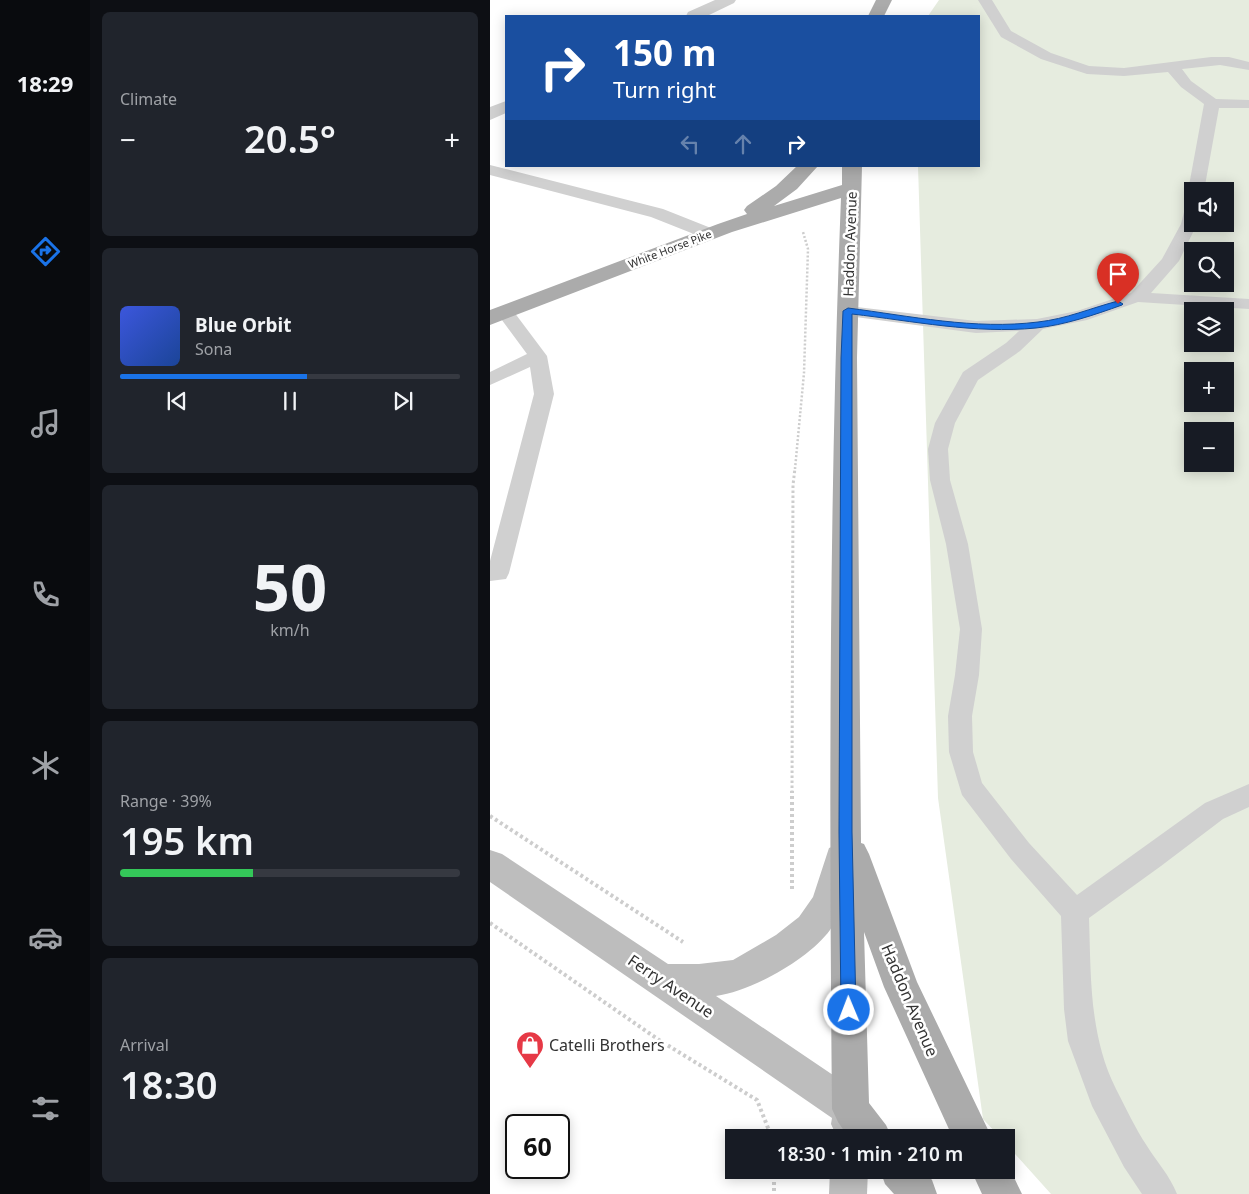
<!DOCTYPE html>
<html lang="en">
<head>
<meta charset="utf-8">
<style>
	:root { --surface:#171b24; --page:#20242c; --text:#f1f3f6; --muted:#9ea1a6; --line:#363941; --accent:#1a73e8 }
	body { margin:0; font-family:"Noto Sans",sans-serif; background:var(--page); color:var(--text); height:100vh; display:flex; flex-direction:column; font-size:19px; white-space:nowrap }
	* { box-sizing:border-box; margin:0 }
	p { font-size:16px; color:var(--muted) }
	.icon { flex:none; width:28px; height:28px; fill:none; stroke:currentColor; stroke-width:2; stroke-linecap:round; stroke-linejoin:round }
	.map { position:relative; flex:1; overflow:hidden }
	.sheet { display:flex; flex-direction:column; gap:12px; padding:12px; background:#0d0f14; width:400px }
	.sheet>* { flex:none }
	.hud { position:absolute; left:15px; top:15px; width:475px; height:152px; border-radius:0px; box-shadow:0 2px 12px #0003; background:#1a4fa0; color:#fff; overflow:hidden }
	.fabs { position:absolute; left:694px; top:182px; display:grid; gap:10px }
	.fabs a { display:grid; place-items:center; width:50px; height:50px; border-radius:0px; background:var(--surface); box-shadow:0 2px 12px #0003; font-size:25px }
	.speed { position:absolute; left:15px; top:1114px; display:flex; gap:10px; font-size:25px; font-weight:700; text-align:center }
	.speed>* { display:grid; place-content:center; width:65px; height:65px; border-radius:50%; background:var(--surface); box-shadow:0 2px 12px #0003; line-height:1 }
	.speed .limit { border:2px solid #111; border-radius:8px; background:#fff; color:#111 }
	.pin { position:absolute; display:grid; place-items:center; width:42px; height:42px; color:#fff; margin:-51px -21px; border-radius:50% 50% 50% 0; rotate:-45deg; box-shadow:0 0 5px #0007 }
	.pin .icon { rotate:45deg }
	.me { position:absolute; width:55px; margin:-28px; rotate:359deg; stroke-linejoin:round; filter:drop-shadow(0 0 4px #0008) }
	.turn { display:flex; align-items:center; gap:18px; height:105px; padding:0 25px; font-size:22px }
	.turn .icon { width:65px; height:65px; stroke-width:2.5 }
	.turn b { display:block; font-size:35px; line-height:42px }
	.lanes { display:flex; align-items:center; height:48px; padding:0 25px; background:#0003; justify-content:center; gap:25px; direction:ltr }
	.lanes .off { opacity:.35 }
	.big { font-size:38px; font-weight:600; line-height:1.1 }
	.sheet .widget { flex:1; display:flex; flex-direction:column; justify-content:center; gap:8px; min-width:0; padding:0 18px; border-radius:8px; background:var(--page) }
	.sheet .dial { align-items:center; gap:0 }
	.dial b { font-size:65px; line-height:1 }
	.song { display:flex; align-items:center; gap:15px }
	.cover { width:60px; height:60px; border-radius:8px; background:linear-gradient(135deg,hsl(230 70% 55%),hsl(220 70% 35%)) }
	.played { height:5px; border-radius:2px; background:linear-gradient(90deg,var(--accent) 55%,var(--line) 55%) }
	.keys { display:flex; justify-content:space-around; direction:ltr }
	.heat { display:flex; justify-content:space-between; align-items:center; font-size:28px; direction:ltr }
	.charge { height:8px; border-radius:4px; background:linear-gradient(90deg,#34c759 39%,var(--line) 0) }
	.trip { position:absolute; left:235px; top:1129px; width:290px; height:50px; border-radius:0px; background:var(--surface); box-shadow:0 2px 12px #0003; font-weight:600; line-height:50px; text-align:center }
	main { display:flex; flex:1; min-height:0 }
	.menu { display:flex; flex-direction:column; width:90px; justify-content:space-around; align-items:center; background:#090b0e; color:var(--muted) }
	.menu .icon { width:35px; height:35px }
	.menu .active { color:var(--accent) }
	.menu b { font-size:22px; color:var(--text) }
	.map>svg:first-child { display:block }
	.green { fill:#e6ecdf; fill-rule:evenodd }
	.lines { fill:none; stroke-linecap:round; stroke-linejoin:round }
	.path-far2 { stroke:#cdcdcd; stroke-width:2.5; stroke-dasharray:2 2; stroke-linecap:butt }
	.path-far1 { stroke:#cdcdcd; stroke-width:3; stroke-dasharray:2.5 2.5; stroke-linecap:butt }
	.path { stroke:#cdcdcd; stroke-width:4; stroke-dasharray:3 3; stroke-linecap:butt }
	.lane { fill:#d0d0d0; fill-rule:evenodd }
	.street { fill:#d0d0d0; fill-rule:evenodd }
	.secondary { fill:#bdbdbd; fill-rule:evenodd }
	.primary { fill:#ababab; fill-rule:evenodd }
	.route { fill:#1a73e8; stroke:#114b97 }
	.labels { text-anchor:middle; stroke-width:5; stroke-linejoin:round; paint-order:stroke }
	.far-street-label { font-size:11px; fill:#333; stroke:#fff }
	.street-label { font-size:14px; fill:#333; stroke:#fff }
	.near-street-label { font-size:16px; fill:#333; stroke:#fff }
	.near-poi-label { font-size:16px; fill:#333; stroke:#fff; text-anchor:start }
</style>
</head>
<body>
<main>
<nav class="menu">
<b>18:29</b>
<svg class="icon active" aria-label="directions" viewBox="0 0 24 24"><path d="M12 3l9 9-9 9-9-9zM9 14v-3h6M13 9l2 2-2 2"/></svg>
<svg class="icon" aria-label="music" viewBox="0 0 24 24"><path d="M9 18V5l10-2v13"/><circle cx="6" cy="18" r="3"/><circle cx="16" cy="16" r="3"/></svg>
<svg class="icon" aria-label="phone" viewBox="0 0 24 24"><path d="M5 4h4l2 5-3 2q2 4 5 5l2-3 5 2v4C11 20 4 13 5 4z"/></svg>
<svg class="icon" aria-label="climate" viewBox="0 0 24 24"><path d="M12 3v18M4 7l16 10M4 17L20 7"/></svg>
<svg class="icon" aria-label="car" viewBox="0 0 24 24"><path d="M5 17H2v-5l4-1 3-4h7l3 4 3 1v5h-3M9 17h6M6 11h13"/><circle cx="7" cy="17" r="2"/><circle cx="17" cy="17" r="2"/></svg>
<svg class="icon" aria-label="filters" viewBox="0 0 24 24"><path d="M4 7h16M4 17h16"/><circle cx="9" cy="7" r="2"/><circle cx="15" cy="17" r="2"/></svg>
</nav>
<section class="sheet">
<div class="widget"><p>Climate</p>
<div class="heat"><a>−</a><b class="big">20.5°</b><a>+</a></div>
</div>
<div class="widget">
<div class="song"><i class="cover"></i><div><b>Blue Orbit</b><p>Sona</p></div></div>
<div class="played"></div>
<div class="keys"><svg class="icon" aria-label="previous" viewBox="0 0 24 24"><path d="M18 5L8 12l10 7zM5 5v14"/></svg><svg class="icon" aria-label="pause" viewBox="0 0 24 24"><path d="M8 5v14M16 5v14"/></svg><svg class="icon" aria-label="next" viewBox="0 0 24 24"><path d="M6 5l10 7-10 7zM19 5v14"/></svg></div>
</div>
<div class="widget dial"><b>50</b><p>km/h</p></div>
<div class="widget"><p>Range · 39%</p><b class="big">195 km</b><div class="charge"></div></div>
<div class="widget"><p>Arrival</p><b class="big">18:30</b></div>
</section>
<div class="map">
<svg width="759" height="1194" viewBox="0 0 759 1194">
	<rect width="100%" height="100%" fill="#fff"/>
	<!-- green -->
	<path class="green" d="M449 0H759V1194H561L516 1144V1138L510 1137 493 1119 448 798 428 166H489V16H438ZM702 191H735V224H702ZM702 251H735V284H702ZM702 311H735V344H702ZM702 371H735V404H702ZM702 431H735V464H702Z"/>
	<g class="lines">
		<!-- path-far2 -->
		<path class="path-far2" d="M305 469 314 373 318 249 313 232"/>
		<!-- path-far1 -->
		<path class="path-far1" d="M302 793 303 485 305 468"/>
		<!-- path -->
		<g class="path">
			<path d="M0 816 193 942"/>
			<path d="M302 889V791"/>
			<path d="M0 923 169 1040 267 1100 282 1138"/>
			<path d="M284 1170V1194"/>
		</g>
		<!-- lane -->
		<g class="lane">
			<path d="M488 0H502L521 31 561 53 599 66 634 68 721 57H739L759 62V70L730 65 692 69 701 81 726 99 759 100V108H729L714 191H702V195L698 191 714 104 691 87 678 72 634 76 597 74 551 59 511 37Z"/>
			<path d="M0 165 173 209 226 230 228 234 226 238H214L161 217 0 175Z"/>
			<path d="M702 202V224H707L689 261 661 293 759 299V309L648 302 597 320 553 329 530 351 488 380 465 423 458 449 460 480 478 544 492 629 489 675 482 716 483 752 492 783 539 843 587 895 715 803 759 784V807L733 819 671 866 599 918C601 976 599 1035 626 1089 636 1108 645 1128 657 1146 667 1162 680 1176 687 1194H652L634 1167 602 1106 578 1041 574 1009 571 916 521 859 472 795 459 752 458 716 465 675 470 629 456 544 440 480 438 449 445 423 473 372 516 343 529 331 486 333 358 316 352 315 349 311 352 307 358 306 486 321 547 319 587 311 641 293 672 259 691 224 696 204Z"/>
			<path d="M15 307 21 308 57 356 64 394 19 573 16 579 0 581V561L44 394 40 367 0 385V372L37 354 6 312 9 308Z"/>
		</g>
		<!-- street -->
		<g class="street">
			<path d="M225 0H246L244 3 217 16H196L198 12Z"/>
			<path d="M16 101V113L0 120V107Z"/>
		</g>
		<!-- secondary -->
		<g class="secondary">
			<path d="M350 844 361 848 366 858C361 882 354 909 340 930 319 959 262 991 226 996L374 1096C380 1111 381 1123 373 1138L347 1137 341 1124 342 1118 0 882V850L12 854 178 964H209L243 960 286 935 309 917 323 897 339 848Z"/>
			<path d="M340 1170H378L377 1194H339Z"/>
		</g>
		<!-- primary -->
		<g class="primary">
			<path d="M386 0H402L394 16H378Z"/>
			<path d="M307 166H328L307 189 284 206 352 185V166H372L367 358 371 843 374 844 379 854 427 982 502 1138H463L394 987 374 932 379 1103 396 1125 402 1138H359L348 1122 342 1109C339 805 339 501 351 198L242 232 0 325V310L228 224 257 214 254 210 257 206 286 186Z"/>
			<path d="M516 1161 532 1194H492L481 1170H516Z"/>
			<path d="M390 1170H433L442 1180 447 1194H404L395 1184Z"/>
		</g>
	</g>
	<!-- route -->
	<path class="route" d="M628 301 633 304 632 305C604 315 575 325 546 328 485 334 423 321 362 314V832L366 1010 364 1015 359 1017 353 1015 351 1010 349 832 351 358 353 311 358 308C420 316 485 330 548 322 576 319 601 308 628 301Z"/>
	<!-- icons -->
	<defs>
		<g id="shop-pin" transform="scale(1.4375)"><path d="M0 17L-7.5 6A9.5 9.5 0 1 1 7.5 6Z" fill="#e63946" stroke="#fff"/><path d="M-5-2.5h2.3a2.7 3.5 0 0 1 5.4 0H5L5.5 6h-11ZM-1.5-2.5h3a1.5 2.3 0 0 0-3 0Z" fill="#fff"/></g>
	</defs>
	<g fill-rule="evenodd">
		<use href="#shop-pin" x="40" y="1045"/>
	</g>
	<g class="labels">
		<!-- far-street labels -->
		<g class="far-street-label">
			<text transform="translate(180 249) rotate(-21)" y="4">White Horse Pike</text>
		</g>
		<!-- street labels -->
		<g class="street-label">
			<text transform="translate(360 244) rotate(-88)" y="5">Haddon Avenue</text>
		</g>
		<!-- near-street labels -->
		<g class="near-street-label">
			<text transform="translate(181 986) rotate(34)" y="6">Ferry Avenue</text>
			<text transform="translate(420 1000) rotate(67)" y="6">Haddon Avenue</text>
		</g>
		<!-- near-poi labels -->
		<g class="near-poi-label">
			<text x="59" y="1051">Catelli Brothers</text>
		</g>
	</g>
</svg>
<div class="fabs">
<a><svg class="icon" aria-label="sound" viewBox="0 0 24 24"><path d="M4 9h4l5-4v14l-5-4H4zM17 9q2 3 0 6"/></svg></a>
<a><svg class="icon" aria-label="search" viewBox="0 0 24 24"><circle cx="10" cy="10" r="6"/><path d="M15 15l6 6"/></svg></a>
<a><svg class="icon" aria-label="layers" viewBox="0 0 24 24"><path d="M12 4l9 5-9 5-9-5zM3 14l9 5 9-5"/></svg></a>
<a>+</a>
<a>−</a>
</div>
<div class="speed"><div class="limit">60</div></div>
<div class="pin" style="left:628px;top:304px;background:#d93025"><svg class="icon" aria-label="arrive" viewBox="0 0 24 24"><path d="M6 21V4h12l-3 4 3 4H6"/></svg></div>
<svg class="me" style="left:359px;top:1010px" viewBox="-20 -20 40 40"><circle r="17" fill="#1a73e8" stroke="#fff" stroke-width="3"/><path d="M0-11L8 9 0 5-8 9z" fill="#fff"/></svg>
<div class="trip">18:30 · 1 min · 210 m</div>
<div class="hud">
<div class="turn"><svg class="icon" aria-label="right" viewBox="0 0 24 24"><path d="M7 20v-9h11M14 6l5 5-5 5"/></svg><div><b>150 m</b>Turn right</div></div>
<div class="lanes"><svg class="icon off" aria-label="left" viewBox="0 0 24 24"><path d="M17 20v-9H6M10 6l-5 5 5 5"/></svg><svg class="icon off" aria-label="ahead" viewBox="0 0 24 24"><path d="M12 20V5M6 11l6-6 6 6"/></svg><svg class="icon" aria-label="right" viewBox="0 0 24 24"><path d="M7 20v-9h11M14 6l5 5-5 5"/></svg></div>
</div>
</div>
</main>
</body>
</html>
